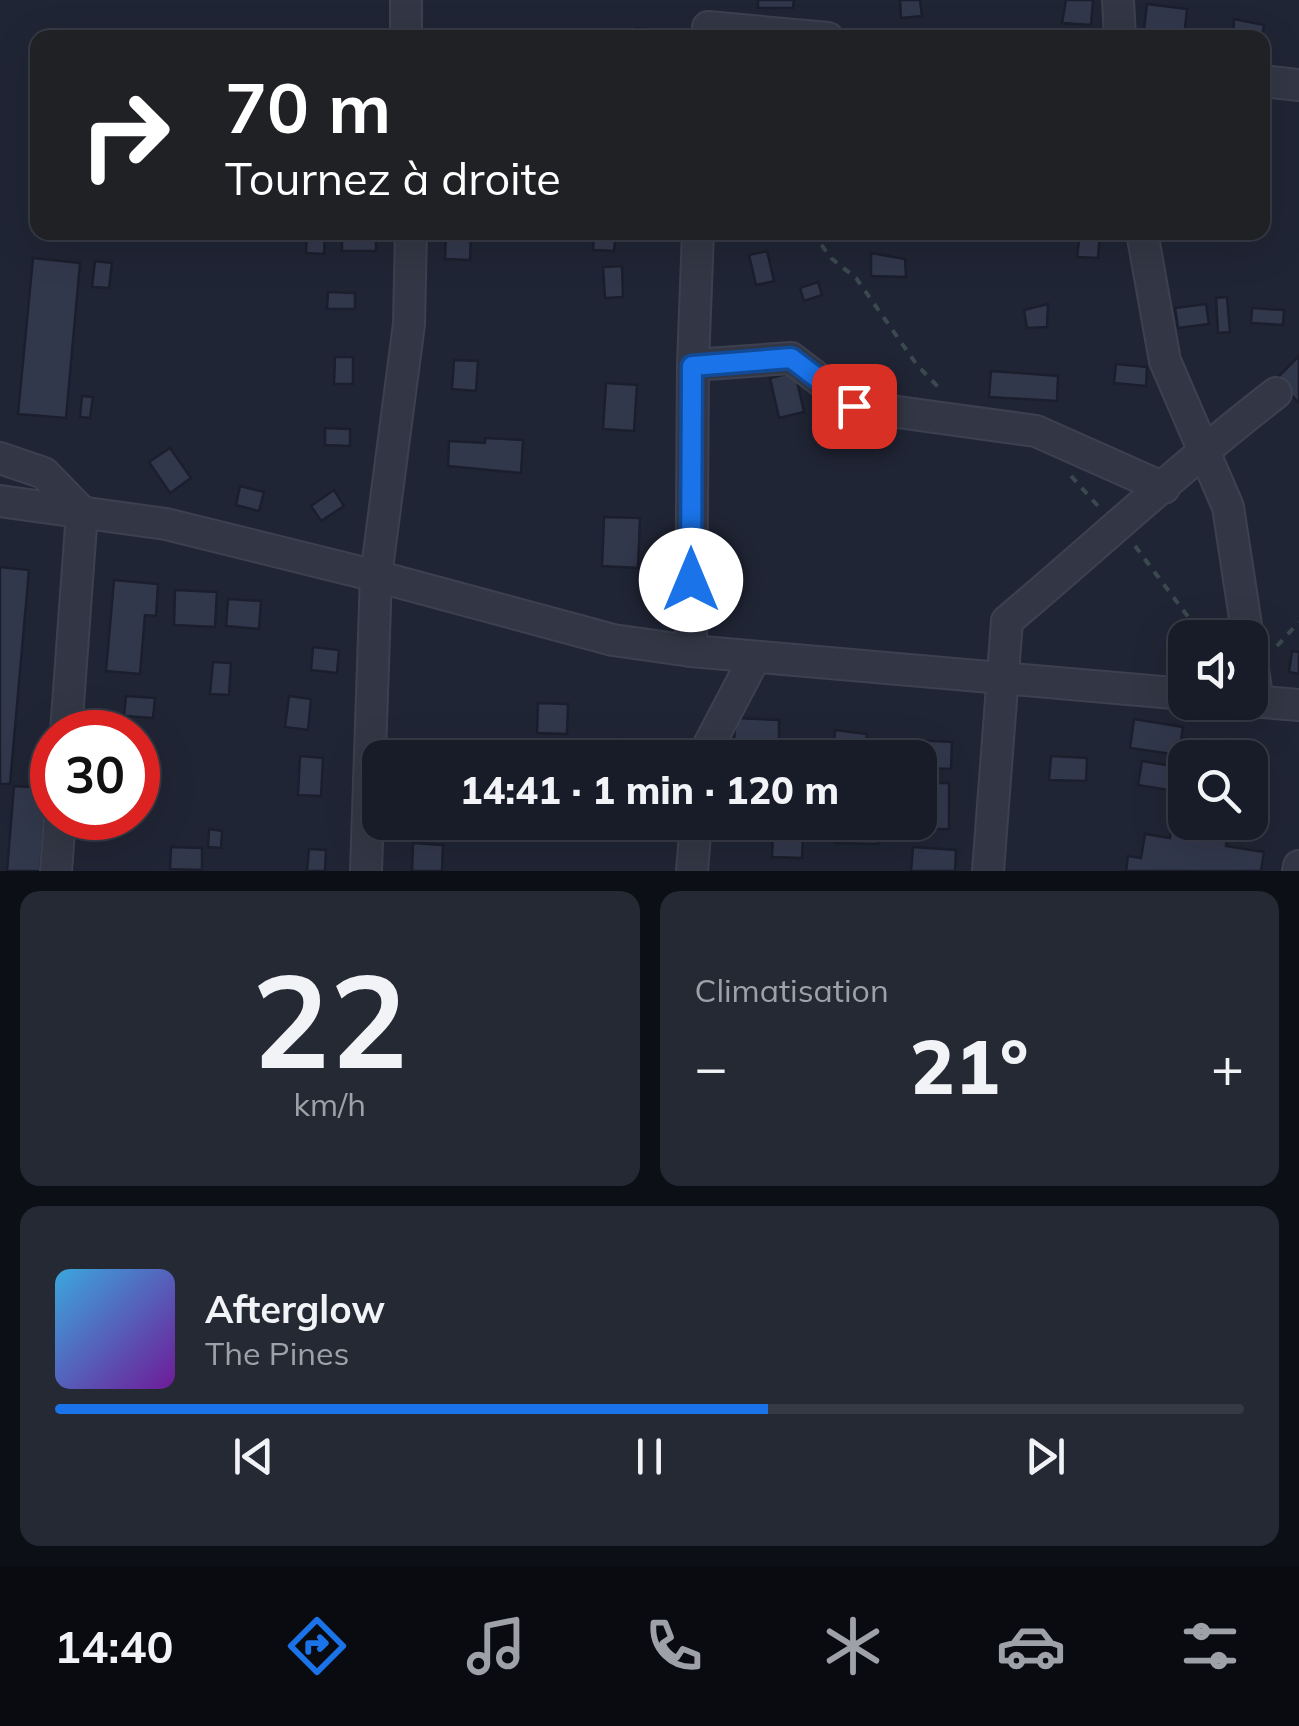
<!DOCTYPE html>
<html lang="fr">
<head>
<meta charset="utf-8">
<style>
	:root { --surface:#181c28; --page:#252934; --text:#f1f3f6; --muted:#9fa1a8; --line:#363a45; --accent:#1a73e8 }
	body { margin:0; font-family:Mulish,sans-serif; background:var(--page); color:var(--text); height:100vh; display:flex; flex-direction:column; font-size:38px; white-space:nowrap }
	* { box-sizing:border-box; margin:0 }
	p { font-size:32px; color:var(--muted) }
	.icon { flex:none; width:55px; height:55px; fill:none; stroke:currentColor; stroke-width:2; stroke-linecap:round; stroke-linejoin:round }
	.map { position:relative; height:871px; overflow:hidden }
	.panel { display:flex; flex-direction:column; gap:20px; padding:20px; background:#0d0f16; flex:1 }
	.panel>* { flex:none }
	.top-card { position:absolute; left:30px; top:30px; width:1240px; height:210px; border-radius:20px; box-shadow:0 10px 40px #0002,0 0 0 2px var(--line); background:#202124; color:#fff; overflow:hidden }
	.buttons { position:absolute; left:1168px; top:620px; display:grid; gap:20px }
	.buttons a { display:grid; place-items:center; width:100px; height:100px; border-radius:20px; background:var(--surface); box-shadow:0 10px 40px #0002,0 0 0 2px var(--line); font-size:50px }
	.speed { position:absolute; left:30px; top:710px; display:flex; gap:20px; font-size:50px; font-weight:700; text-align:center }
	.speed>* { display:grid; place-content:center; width:130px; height:130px; border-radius:50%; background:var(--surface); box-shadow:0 10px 40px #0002,0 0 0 2px var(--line); line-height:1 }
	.speed .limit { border:15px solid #d22; background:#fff; color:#111 }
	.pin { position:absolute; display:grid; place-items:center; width:85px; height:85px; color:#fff; margin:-42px; border-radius:20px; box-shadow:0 5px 15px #0006 }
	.me { position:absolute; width:110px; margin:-55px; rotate:0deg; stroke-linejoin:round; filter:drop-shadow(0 0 8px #0008) }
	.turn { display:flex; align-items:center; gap:35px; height:210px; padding:0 30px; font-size:45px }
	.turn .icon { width:130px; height:130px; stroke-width:2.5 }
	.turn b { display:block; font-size:70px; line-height:85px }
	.big { font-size:75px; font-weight:800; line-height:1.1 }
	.panel .tile { flex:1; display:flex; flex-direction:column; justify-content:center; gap:15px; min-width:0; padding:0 35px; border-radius:20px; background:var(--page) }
	.panel .dial { align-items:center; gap:0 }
	.dial b { font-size:130px; line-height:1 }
	.song { display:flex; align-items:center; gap:30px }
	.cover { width:120px; height:120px; border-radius:15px; background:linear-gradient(135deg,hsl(200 70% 55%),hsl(280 70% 35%)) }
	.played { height:10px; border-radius:5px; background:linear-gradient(90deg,var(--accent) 60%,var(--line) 60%) }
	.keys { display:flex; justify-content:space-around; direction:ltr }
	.heat { display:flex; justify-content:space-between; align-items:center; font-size:55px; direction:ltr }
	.panel .tiles { flex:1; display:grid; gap:20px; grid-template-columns:1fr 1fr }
	.tile:last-child { grid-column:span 2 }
	.trip { position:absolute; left:362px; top:740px; width:575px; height:100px; border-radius:20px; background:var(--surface); box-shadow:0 10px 40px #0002,0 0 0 2px var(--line); font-weight:800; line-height:100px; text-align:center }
	.tab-bar { display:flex; height:160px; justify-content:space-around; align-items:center; background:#0a0b10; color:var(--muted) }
	.tab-bar .icon { width:70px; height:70px }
	.tab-bar .on { color:var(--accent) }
	.tab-bar b { font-size:45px; color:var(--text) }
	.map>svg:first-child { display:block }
	.building { fill:#32384c; stroke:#1b1e2c; stroke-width:2.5 }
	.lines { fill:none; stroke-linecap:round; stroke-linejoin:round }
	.minor-casing { stroke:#3d404f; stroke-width:34 }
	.path { stroke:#3a494e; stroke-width:4; stroke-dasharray:8 8; stroke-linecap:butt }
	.minor { stroke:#333745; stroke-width:30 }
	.route-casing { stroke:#114b97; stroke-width:25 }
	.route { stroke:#1a73e8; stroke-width:18 }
</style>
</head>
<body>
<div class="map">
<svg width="1299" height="871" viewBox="0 0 1299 871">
	<rect width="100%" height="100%" fill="#202535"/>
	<!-- building -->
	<g class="building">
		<path d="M758 0H794L793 8H758Z"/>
		<path d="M900 0H920L922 16 901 18Z"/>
		<path d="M1066 0H1093L1091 25 1062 23Z"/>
		<path d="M1147 4 1187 9 1184 38H1143Z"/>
		<path d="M1234 19 1264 25 1262 38H1233Z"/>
		<path d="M636 28 664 31 663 38H635Z"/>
		<path d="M307 232H325L324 254 306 253Z"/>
		<rect x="342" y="232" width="34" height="19"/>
		<path d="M446 232H471L470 260 445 259Z"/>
		<path d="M594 232H616L614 251 593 250Z"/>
		<path d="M1080 232H1100L1098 258 1077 257Z"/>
		<path d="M1220 232H1253L1252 239 1219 235Z"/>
		<path d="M767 251 774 281 756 285 749 255Z"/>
		<path d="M871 253 905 259 906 277 871 276Z"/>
		<path d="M33 258 80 263 66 418 18 414Z"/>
		<path d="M95 261 112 263 109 288 92 287Z"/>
		<path d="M622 266 623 297 605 298 603 267Z"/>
		<path d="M818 282 822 295 804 301 800 288Z"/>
		<path d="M328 292 355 293V309H327Z"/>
		<path d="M1227 297 1230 332 1218 333 1216 298Z"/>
		<path d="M1048 304 1047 327 1027 328 1024 310Z"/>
		<path d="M1206 304 1209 324 1178 328 1175 308Z"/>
		<path d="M1252 308 1284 310 1283 325 1251 323Z"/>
		<path d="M1299 356V403L1276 379Z"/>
		<path d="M335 357H353V384H334Z"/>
		<path d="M454 360 478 361 476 391 452 389Z"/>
		<path d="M1116 364 1147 367 1146 386 1114 383Z"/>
		<path d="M991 371 1058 376 1057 401 989 397Z"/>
		<path d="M795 372 804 412 779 418 770 378Z"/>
		<path d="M606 383 637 385 634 431 603 429Z"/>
		<path d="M82 396 93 397 90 418 80 417Z"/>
		<path d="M325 428 350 429V446L325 445Z"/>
		<path d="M485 438 523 440 521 473 448 466 449 441 485 443Z"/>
		<path d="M170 448 191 478 170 493 149 462Z"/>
		<path d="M240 486 264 492 259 511 236 505Z"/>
		<path d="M334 490 344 506 321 521 311 506Z"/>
		<path d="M604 517 640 518 638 568 602 566Z"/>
		<path d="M0 567 29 570 10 784H0Z"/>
		<path d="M114 580 158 584 156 616 145 615 140 674 106 671Z"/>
		<path d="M175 590 217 592 215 627 174 625Z"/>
		<path d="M228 599 261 601 259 629 226 626Z"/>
		<path d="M313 647 339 650 337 673 311 670Z"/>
		<path d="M1292 651 1299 652V674L1289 672Z"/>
		<path d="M213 662 231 663 229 695 210 694Z"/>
		<path d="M126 696 155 698 153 718 124 716Z"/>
		<path d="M289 696 311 699 308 730 285 727Z"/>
		<path d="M538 703 568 704 567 734 537 733Z"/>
		<path d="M735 718 779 720V752L734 751Z"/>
		<path d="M1134 719 1183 727 1179 755 1130 748Z"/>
		<path d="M835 730 867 734 865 758 833 755Z"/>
		<path d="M619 739 659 744 657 758H618Z"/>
		<path d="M915 740 952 742 951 769 920 768V758H915Z"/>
		<path d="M300 756 323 758 321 796 298 795Z"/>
		<path d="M1051 756 1087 758 1086 781 1049 780Z"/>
		<path d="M1142 761 1172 766 1168 790 1138 785Z"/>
		<path d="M920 783H949V829H918Z"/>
		<path d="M14 786 47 788 40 871H7Z"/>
		<path d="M1173 816 1185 818V822L1229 824 1226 846 1264 852 1261 871H1126L1128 856 1141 858 1145 834 1170 838Z"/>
		<path d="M543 822H580L578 834 542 829Z"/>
		<path d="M594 822H615L613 834 593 830Z"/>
		<path d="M719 822H747L745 837 718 835Z"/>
		<path d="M836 822H878V844L835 843Z"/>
		<path d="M209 829 222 831 221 848 208 847Z"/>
		<path d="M773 832 803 834 802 858 772 857Z"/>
		<path d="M413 843 443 845 442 871H412Z"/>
		<path d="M171 847 202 848V870L170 869Z"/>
		<path d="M913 847 956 850 955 871H911Z"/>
		<path d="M309 849 326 850 325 871H307Z"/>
	</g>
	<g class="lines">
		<!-- minor casing -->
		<g class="minor-casing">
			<g id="minor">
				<path d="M1118 0 1120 38"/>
				<path d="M708 27 828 38"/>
				<path d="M406 38V0"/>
				<path d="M1262 81 1299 85"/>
				<path d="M1142 232 1165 361 1228 507 1248 638"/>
				<path d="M693 365 791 358 854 406 1036 431 1164 488"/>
				<path d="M0 458 44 473 82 512 66 732"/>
				<path d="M0 501 166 524 376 576 613 640 691 651 1185 694"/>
				<path d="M1250 649 1258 702"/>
				<path d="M691 651 693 365 698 232"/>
				<path d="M1250 701 1299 705"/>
				<path d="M702 758 755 657"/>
				<path d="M56 871 60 818"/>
				<path d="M366 871 376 576 409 324 411 232"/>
				<path d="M692 871 696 822"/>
				<path d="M988 871 1007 621C1097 545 1183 465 1276 393"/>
				<path d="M1298 871 1299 866"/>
			</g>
		</g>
		<!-- path -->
		<g class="path">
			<path d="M812 232 831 258 856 278 917 365 943 392"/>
			<path d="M1071 476 1098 506"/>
			<path d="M1135 546 1204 638"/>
			<path d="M1277 646 1299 622"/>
		</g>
		<!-- minor -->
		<use href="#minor" class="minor"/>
	</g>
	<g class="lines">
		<!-- route casing -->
		<g class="route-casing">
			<path id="route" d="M691 580 692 366 791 358 854 406"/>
		</g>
		<!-- route -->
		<use href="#route" class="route"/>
	</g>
</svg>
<div class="buttons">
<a><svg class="icon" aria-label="sound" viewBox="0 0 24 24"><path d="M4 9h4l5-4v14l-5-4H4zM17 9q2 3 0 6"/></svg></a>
<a><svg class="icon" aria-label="search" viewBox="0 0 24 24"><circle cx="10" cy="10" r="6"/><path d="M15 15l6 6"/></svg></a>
</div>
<div class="speed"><div class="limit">30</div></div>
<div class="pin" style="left:854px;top:406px;background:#d93025"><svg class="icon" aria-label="arrive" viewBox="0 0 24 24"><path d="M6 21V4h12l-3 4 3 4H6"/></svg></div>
<svg class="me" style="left:691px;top:580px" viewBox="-20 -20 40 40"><circle r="19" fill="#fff"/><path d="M0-13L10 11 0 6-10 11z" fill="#1a73e8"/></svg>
<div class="trip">14:41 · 1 min · 120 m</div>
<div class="top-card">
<div class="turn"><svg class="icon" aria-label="right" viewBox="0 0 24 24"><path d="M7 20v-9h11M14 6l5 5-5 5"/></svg><div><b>70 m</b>Tournez à droite</div></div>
</div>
</div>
<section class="panel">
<div class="tiles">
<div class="tile dial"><b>22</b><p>km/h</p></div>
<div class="tile"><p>Climatisation</p>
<div class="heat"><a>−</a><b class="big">21°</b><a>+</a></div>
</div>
<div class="tile">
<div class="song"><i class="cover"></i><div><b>Afterglow</b><p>The Pines</p></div></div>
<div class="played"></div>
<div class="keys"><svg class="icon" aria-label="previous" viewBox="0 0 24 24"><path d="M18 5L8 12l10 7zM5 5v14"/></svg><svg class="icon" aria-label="pause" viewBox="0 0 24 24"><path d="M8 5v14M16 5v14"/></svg><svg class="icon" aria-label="next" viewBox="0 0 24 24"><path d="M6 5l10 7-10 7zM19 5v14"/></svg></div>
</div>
</div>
</section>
<nav class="tab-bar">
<b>14:40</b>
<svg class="icon on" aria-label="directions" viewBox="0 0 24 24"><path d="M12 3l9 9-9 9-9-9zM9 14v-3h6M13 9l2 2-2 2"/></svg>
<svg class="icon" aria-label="music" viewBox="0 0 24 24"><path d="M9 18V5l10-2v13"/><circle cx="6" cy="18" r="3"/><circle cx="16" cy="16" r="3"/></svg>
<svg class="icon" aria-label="phone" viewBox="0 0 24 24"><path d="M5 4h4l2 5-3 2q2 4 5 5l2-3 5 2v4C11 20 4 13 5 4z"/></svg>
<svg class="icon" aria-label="climate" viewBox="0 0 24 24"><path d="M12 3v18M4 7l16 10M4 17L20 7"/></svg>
<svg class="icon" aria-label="car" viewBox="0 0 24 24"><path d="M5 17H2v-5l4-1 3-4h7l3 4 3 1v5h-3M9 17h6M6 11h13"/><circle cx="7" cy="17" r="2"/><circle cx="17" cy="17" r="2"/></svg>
<svg class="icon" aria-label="filters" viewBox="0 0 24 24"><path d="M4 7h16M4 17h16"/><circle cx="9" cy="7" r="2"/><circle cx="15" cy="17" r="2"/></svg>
</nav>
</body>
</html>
